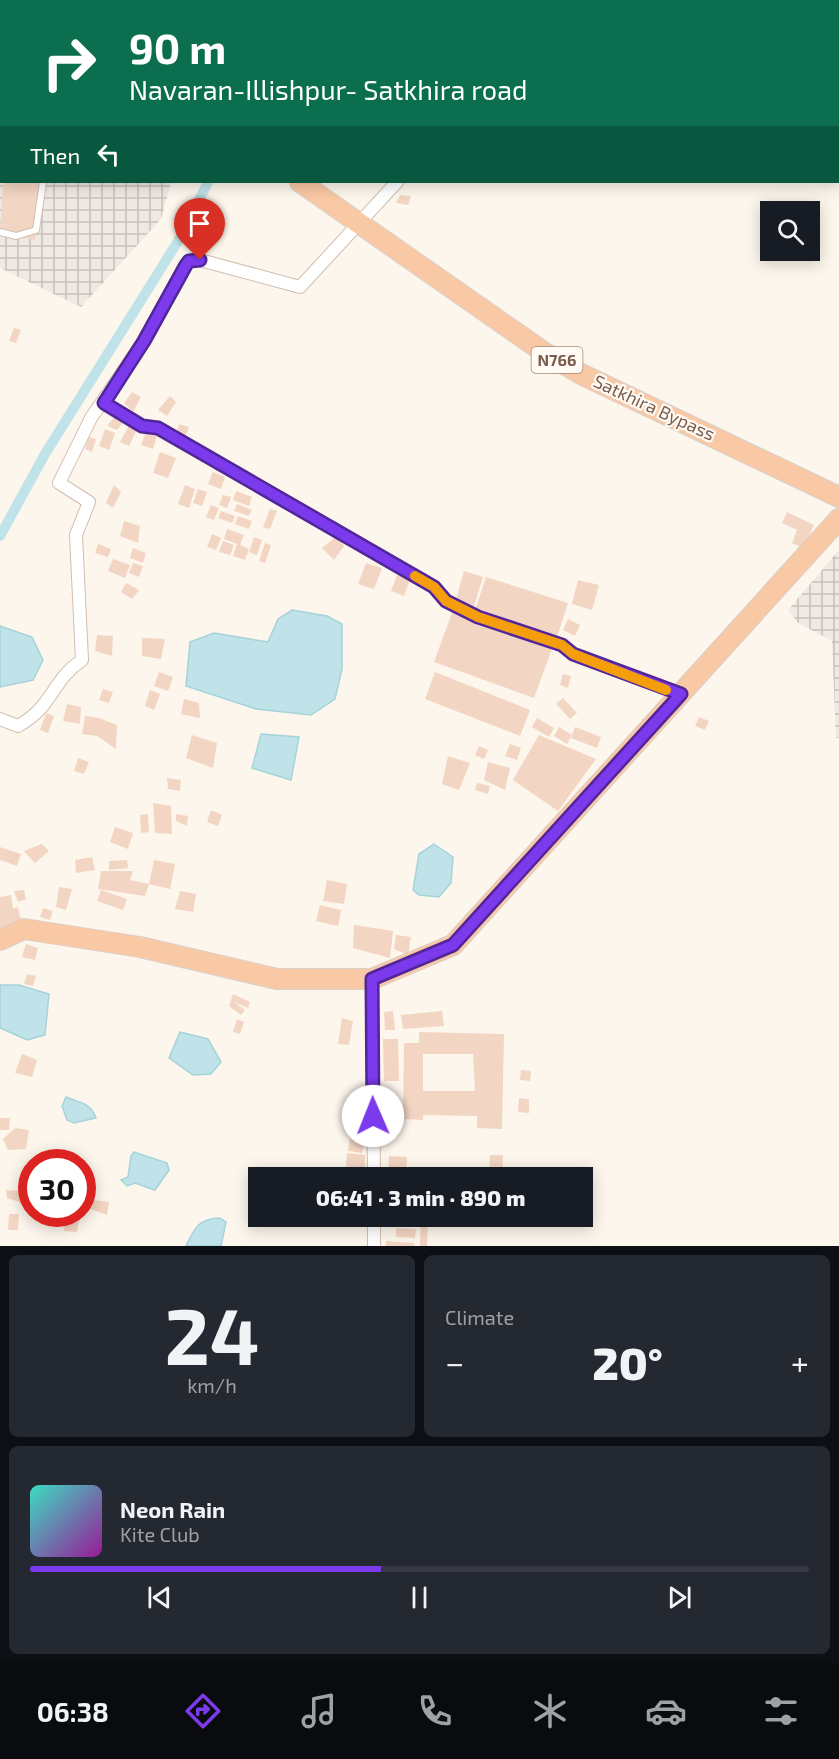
<!DOCTYPE html>
<html lang="en">
<head>
<meta charset="utf-8">
<style>
	:root { --surface:#171b24; --page:#242831; --text:#f1f3f6; --muted:#9ea1a6; --line:#363941; --accent:#7c3aed }
	body { margin:0; font-family:"Exo 2",sans-serif; background:var(--page); color:var(--text); height:100vh; display:flex; flex-direction:column; font-size:22px; white-space:nowrap }
	* { box-sizing:border-box; margin:0 }
	p { font-size:20px; color:var(--muted) }
	.icon { flex:none; width:33px; height:33px; fill:none; stroke:currentColor; stroke-width:2; stroke-linecap:round; stroke-linejoin:round }
	.map { position:relative; height:1246px; overflow:hidden }
	.sheet { display:flex; flex-direction:column; gap:9px; padding:9px; background:#0d0f14; flex:1 }
	.sheet>* { flex:none }
	.banner { position:absolute; left:0px; top:0px; width:840px; height:183px; box-shadow:0 3px 15px #0003; background:#0b6e4f; color:#fff; overflow:hidden }
	.controls { position:absolute; left:760px; top:201px; display:grid; gap:12px }
	.controls a { display:grid; place-items:center; width:60px; height:60px; border-radius:0px; background:var(--surface); box-shadow:0 3px 15px #0003; font-size:30px }
	.speed { position:absolute; left:18px; top:1149px; display:flex; gap:12px; font-size:30px; font-weight:700; text-align:center }
	.speed>* { display:grid; place-content:center; width:78px; height:78px; border-radius:50%; background:var(--surface); box-shadow:0 3px 15px #0003; line-height:1 }
	.speed .limit { border:9px solid #d22; background:#fff; color:#111 }
	.pin { position:absolute; display:grid; place-items:center; width:51px; height:51px; color:#fff; margin:-62px -26px; border-radius:50% 50% 50% 0; rotate:-45deg; box-shadow:0 0 6px #0007 }
	.pin .icon { rotate:45deg }
	.me { position:absolute; width:66px; margin:-33px; rotate:359deg; stroke-linejoin:round; filter:drop-shadow(0 0 4px #0008) }
	.turn { display:flex; align-items:center; gap:21px; height:126px; padding:0 30px; font-size:27px }
	.turn .icon { width:78px; height:78px; stroke-width:2.5 }
	.turn b { display:block; font-size:42px; line-height:51px }
	.then { display:flex; align-items:center; height:57px; padding:0 30px; background:#0003; gap:12px; font-size:22px }
	.big { font-size:45px; font-weight:800; line-height:1.1 }
	.sheet .widget { flex:1; display:flex; flex-direction:column; justify-content:center; gap:9px; min-width:0; padding:0 21px; border-radius:9px; background:var(--page) }
	.sheet .dial { align-items:center; gap:0 }
	.dial b { font-size:78px; line-height:1 }
	.song { display:flex; align-items:center; gap:18px }
	.cover { width:72px; height:72px; border-radius:9px; background:linear-gradient(135deg,hsl(170 70% 55%),hsl(300 70% 35%)) }
	.played { height:6px; border-radius:3px; background:linear-gradient(90deg,var(--accent) 45%,var(--line) 45%) }
	.keys { display:flex; justify-content:space-around; direction:ltr }
	.heat { display:flex; justify-content:space-between; align-items:center; font-size:33px; direction:ltr }
	.sheet .tiles { flex:1; display:grid; gap:9px; grid-template-columns:1fr 1fr }
	.widget:last-child { grid-column:span 2 }
	.trip { position:absolute; left:248px; top:1167px; width:345px; height:60px; border-radius:0px; background:var(--surface); box-shadow:0 3px 15px #0003; font-weight:800; line-height:60px; text-align:center }
	.menu { display:flex; height:96px; justify-content:space-around; align-items:center; background:#090b0e; color:var(--muted) }
	.menu .icon { width:42px; height:42px }
	.menu .active { color:var(--accent) }
	.menu b { font-size:27px; color:var(--text) }
	.map>svg:first-child { display:block }
	.industrial { fill:url(#industrial-grid) }
	.water { fill:#bfe3e8; stroke:#a5d3da; stroke-width:1.5 }
	.lines { fill:none; stroke-linecap:round; stroke-linejoin:round }
	.canal { stroke:#bfe3e8; stroke-width:10 }
	.building { fill:#f3d5c3; fill-rule:evenodd }
	.service-casing { stroke:#d1beb0; stroke-width:8 }
	.minor-casing { stroke:#d1beb0; stroke-width:14 }
	.trunk-casing { stroke:#dad1cd; stroke-width:22 }
	.service { stroke:#fff; stroke-width:6 }
	.minor { stroke:#fff; stroke-width:12 }
	.trunk { stroke:#f9c8a4; stroke-width:20 }
	.route-casing { stroke:#51269a; stroke-width:15 }
	.route { stroke:#7c3aed; stroke-width:10 }
	.slow { stroke:#f59e0b; stroke-width:10 }
	.labels { text-anchor:middle; stroke-width:4.5; stroke-linejoin:round; paint-order:stroke }
	.shield { fill:#fffaf3; stroke:#a28b7f; stroke-width:1.5 }
	.shield-label { font-size:16px; font-weight:bold; fill:#7a5c4d }
	.street-label { font-size:18px; fill:#7a5c4d; stroke:#fffaf3 }
</style>
</head>
<body>
<div class="map">
<svg width="839" height="1246" viewBox="0 0 839 1246">
	<defs>
		<pattern id="industrial-grid" width="8" height="8" patternUnits="userSpaceOnUse" patternTransform="scale(1.5)"><rect width="8" height="8" fill="#efe9e4"/><path d="M0 4h8M4 0v8" fill="none" stroke="#c7c0bb"/></pattern>
	</defs>
	<rect width="100%" height="100%" fill="#fdf6ec"/>
	<!-- industrial -->
	<g class="industrial">
		<path d="M0 48 2 182H171L161 219 81 307 0 268Z"/>
		<path d="M839 550V738H836L832 641 798 623 788 610Z"/>
	</g>
	<!-- water -->
	<g class="water">
		<path d="M292 610 327 616 342 624V669L335 699 311 715 256 709 186 686 190 642 214 633 268 642 278 619Z"/>
		<path d="M0 626 32 637 43 660 33 680 0 687Z"/>
		<path d="M261 734 299 737 291 780 252 768Z"/>
		<path d="M434 844 453 857 451 883 439 897 419 895 413 890 419 854Z"/>
		<path d="M0 985H19L49 994 45 1035 27 1040 0 1028Z"/>
		<path d="M180 1032 208 1039 221 1062 211 1074 193 1075 169 1058Z"/>
		<path d="M66 1097C80 1103 90 1102 96 1118L74 1123 67 1120 62 1106Z"/>
		<path d="M134 1152 167 1163 169 1170 155 1190 135 1183 127 1186 121 1180 128 1177 131 1156Z"/>
		<path d="M220 1218 226 1222 221 1246H186C194 1229 199 1218 220 1218Z"/>
	</g>
	<g class="lines">
		<!-- canal -->
		<g class="canal">
			<path d="M302 2 303 0"/>
			<path d="M0 536 45 454 180 238 208 182"/>
		</g>
	</g>
	<!-- building -->
	<g class="building">
		<path d="M3 182H41L35 240 0 233Z"/>
		<path d="M400 195 411 196 408 205 396 203Z"/>
		<path d="M14 328 21 330 16 343 9 341Z"/>
		<path d="M132 392 141 397 133 412 124 403Z"/>
		<path d="M170 396 176 402 167 416 158 410Z"/>
		<path d="M116 415 124 421 117 430 107 426Z"/>
		<path d="M130 424 138 427 129 446 120 442Z"/>
		<path d="M179 424 189 427 185 438 176 434Z"/>
		<path d="M105 429 115 433 109 450 99 446Z"/>
		<path d="M146 432 157 435 153 449 141 445Z"/>
		<path d="M89 437 96 439 92 452 85 449Z"/>
		<path d="M160 452 176 458 168 478 153 473Z"/>
		<path d="M213 472 225 477 221 489 208 484Z"/>
		<path d="M114 485 121 492 113 508 106 503Z"/>
		<path d="M185 485 195 489 189 508 178 504Z"/>
		<path d="M198 489 207 492 202 506 193 503Z"/>
		<path d="M236 491 252 497 249 506 233 500Z"/>
		<path d="M223 495 231 497 227 508 219 505Z"/>
		<path d="M237 504 252 510 249 516 234 511Z"/>
		<path d="M211 505 219 508 214 520 206 517Z"/>
		<path d="M270 509 277 511 270 529 263 527Z"/>
		<path d="M221 511 235 516 232 523 218 518Z"/>
		<path d="M787 512 814 525 803 548 792 543 797 530 782 523Z"/>
		<path d="M238 516 252 521 249 529 235 524Z"/>
		<path d="M124 521 140 526 138 543 120 536Z"/>
		<path d="M227 529 244 535 240 545 249 549 245 560 233 556 237 544 224 539Z"/>
		<path d="M212 534 221 538 216 550 207 547Z"/>
		<path d="M337 536 344 546 334 560 322 548Z"/>
		<path d="M254 537 262 540 257 555 249 552Z"/>
		<path d="M223 541 234 545 230 555 219 552Z"/>
		<path d="M265 543 271 545 265 563 259 561Z"/>
		<path d="M98 544 111 549 108 557 95 553Z"/>
		<path d="M133 548 146 553 143 563 130 558Z"/>
		<path d="M113 559 130 565 125 578 108 571Z"/>
		<path d="M133 563 143 566 139 577 129 573Z"/>
		<path d="M366 563 382 568 374 589 358 584Z"/>
		<path d="M464 571 483 577 473 609 455 603Z"/>
		<path d="M397 575 410 580 404 596 391 591Z"/>
		<path d="M486 577 568 603 557 637 475 610Z"/>
		<path d="M578 580 599 585 592 610 572 604Z"/>
		<path d="M126 583 139 590 132 599 121 592Z"/>
		<path d="M453 610 553 646 534 698 434 662Z"/>
		<path d="M568 619 580 625 575 636 563 630Z"/>
		<path d="M97 635 113 636 112 656 95 651Z"/>
		<path d="M142 638 165 639 161 659 142 656Z"/>
		<path d="M159 672 173 677 168 691 154 686Z"/>
		<path d="M435 672 530 710 520 736 425 699Z"/>
		<path d="M563 674 571 676 568 688 560 685Z"/>
		<path d="M103 689 113 692 109 703 99 700Z"/>
		<path d="M150 690 160 694 154 710 145 706Z"/>
		<path d="M563 698 577 713 570 719 556 704Z"/>
		<path d="M184 699 199 703 200 718 181 714Z"/>
		<path d="M67 704 81 707 80 724 63 721Z"/>
		<path d="M46 713 54 716 48 733 40 730Z"/>
		<path d="M85 716 99 718 117 725 116 749 97 736 82 734Z"/>
		<path d="M699 717 709 721 705 730 695 726Z"/>
		<path d="M537 718 554 728 549 737 532 727Z"/>
		<path d="M559 727 572 735 567 744 554 736Z"/>
		<path d="M575 727 601 737 597 748 571 738Z"/>
		<path d="M192 735 217 743 213 768 186 758Z"/>
		<path d="M539 735 596 759 558 811 513 780Z"/>
		<path d="M510 744 521 748 517 760 505 756Z"/>
		<path d="M479 746 488 750 484 759 475 755Z"/>
		<path d="M448 756 470 763 459 790 442 784Z"/>
		<path d="M78 758 89 762 84 774 74 771Z"/>
		<path d="M488 762 510 768 505 790 484 780Z"/>
		<path d="M167 778 181 780 180 791 168 789Z"/>
		<path d="M477 783 490 786 488 794 475 790Z"/>
		<path d="M153 803 171 806 172 834 155 833Z"/>
		<path d="M211 810 222 815 218 826 207 822Z"/>
		<path d="M148 814 149 832 141 833 140 815Z"/>
		<path d="M176 814 188 816 187 826 176 821Z"/>
		<path d="M115 827 133 833 128 849 110 842Z"/>
		<path d="M42 844 49 851 35 863 24 851Z"/>
		<path d="M0 847 21 854 17 866 0 860Z"/>
		<path d="M92 857 95 870 76 873 75 860Z"/>
		<path d="M127 860 128 868 109 870V861Z"/>
		<path d="M154 860 175 864 170 889 149 884Z"/>
		<path d="M101 871H133L130 880 149 884 145 896 98 889Z"/>
		<path d="M327 880 347 884 344 904 323 901Z"/>
		<path d="M59 887 72 889 66 910 56 907Z"/>
		<path d="M24 890 26 899 18 902 14 891Z"/>
		<path d="M101 890 127 899 123 910 97 901Z"/>
		<path d="M180 891 196 894 193 912 175 909Z"/>
		<path d="M11 895 13 909 18 907 21 921 0 932V897Z"/>
		<path d="M320 905 341 910 338 926 316 921Z"/>
		<path d="M43 908 53 911 50 920 40 917Z"/>
		<path d="M354 925 393 931 390 958 353 948Z"/>
		<path d="M396 935 411 937 408 955 394 949Z"/>
		<path d="M26 944 38 948 35 960 22 957Z"/>
		<path d="M27 974 36 976 33 986 24 984Z"/>
		<path d="M233 994 250 1002 248 1008 234 1002 245 1010 241 1015 229 1006Z"/>
		<path d="M393 1011 395 1030H385L384 1012Z"/>
		<path d="M442 1011 444 1026 403 1029 401 1015Z"/>
		<path d="M342 1018 353 1021 349 1045 338 1044Z"/>
		<path d="M237 1019 244 1022 240 1034 233 1032Z"/>
		<path d="M419 1032 504 1034 502 1129 477 1128V1116L423 1115V1120L403 1119 404 1043H419ZM423 1054H473L475 1091H423Z"/>
		<path d="M383 1039H398L399 1081H384Z"/>
		<path d="M22 1054 37 1060 32 1077 15 1073Z"/>
		<path d="M521 1070 531 1071 530 1081 520 1080Z"/>
		<path d="M519 1098 529 1099V1113L518 1112Z"/>
		<path d="M0 1118H10L9 1130H0Z"/>
		<path d="M15 1128 29 1130 26 1149 8 1150 3 1139Z"/>
		<path d="M350 1137 365 1139 362 1153 348 1151Z"/>
		<path d="M347 1153 365 1155V1169L346 1167Z"/>
		<path d="M490 1155H503L502 1178H489Z"/>
		<path d="M389 1156 407 1157 406 1176 388 1175Z"/>
		<path d="M82 1170 90 1172 89 1194H82Z"/>
		<path d="M6 1190 23 1191 22 1203 7 1198Z"/>
		<path d="M92 1200 109 1202 107 1215 90 1209Z"/>
		<path d="M9 1214H19L18 1230H8Z"/>
		<path d="M66 1214H80L77 1232 64 1231Z"/>
		<path d="M406 1216H416V1226L406 1225Z"/>
		<path d="M421 1220H428L427 1246H420Z"/>
		<path d="M396 1228 416 1229 415 1238 396 1237Z"/>
		<path d="M386 1241 414 1243V1246H386Z"/>
	</g>
	<g class="lines">
		<!-- service casing -->
		<g class="service-casing">
			<path id="service" d="M0 232 16 236 36 230 43 182"/>
		</g>
		<!-- minor casing -->
		<g class="minor-casing">
			<g id="minor">
				<path d="M470 0 489 2"/>
				<path d="M607 2V0"/>
				<path d="M838 46 839 45"/>
				<path d="M104 403 142 426 158 428 434 587 446 601 478 617 562 645 573 654 681 694"/>
				<path d="M0 719 18 726C54 706 51 681 82 660L76 535 89 502 59 483 91 418 144 341 186 265 189 261 200 260 300 287 397 182"/>
				<path d="M372 979 374 1178"/>
				<path d="M374 1246V1216"/>
			</g>
		</g>
		<!-- trunk casing -->
		<g class="trunk-casing">
			<g id="trunk">
				<path d="M0 18 2 19"/>
				<path d="M300 182 545 353 581 374 839 497"/>
				<path d="M0 940 24 929 140 947 277 979H372L453 945 839 519"/>
			</g>
		</g>
		<!-- service -->
		<use href="#service" class="service"/>
		<!-- minor -->
		<use href="#minor" class="minor"/>
		<!-- trunk -->
		<use href="#trunk" class="trunk"/>
	</g>
	<g class="lines">
		<!-- route casing -->
		<g class="route-casing">
			<path id="route" d="M200 260 189 261 186 265 144 341 104 403 142 426 158 428 434 587 446 601 478 617 562 645 573 654 681 694 453 945 372 979 373 1116"/>
		</g>
		<!-- route -->
		<use href="#route" class="route"/>
		<!-- slow -->
		<path class="slow" d="M415 576 434 587 446 601 478 617 562 645 573 654 666 690"/>
	</g>
	<g class="labels">
		<!-- shield labels -->
		<rect class="shield" x="531.5" y="347" width="51" height="26" rx="4.5"/>
		<g class="shield-label">
			<text x="557" y="366">N766</text>
		</g>
		<!-- street labels -->
		<g class="street-label">
			<text transform="translate(654 408) rotate(25)" y="6">Satkhira Bypass</text>
		</g>
	</g>
</svg>
<div class="controls">
<a><svg class="icon" aria-label="search" viewBox="0 0 24 24"><circle cx="10" cy="10" r="6"/><path d="M15 15l6 6"/></svg></a>
</div>
<div class="speed"><div class="limit">30</div></div>
<div class="pin" style="left:200px;top:260px;background:#d93025"><svg class="icon" aria-label="arrive" viewBox="0 0 24 24"><path d="M6 21V4h12l-3 4 3 4H6"/></svg></div>
<svg class="me" style="left:373px;top:1116px" viewBox="-20 -20 40 40"><circle r="19" fill="#fff"/><path d="M0-13L10 11 0 6-10 11z" fill="#7c3aed"/></svg>
<div class="trip">06:41 · 3 min · 890 m</div>
<div class="banner">
<div class="turn"><svg class="icon" aria-label="right" viewBox="0 0 24 24"><path d="M7 20v-9h11M14 6l5 5-5 5"/></svg><div><b>90 m</b>Navaran-Illishpur- Satkhira road</div></div>
<div class="then">Then<svg class="icon" aria-label="left" viewBox="0 0 24 24"><path d="M17 20v-9H6M10 6l-5 5 5 5"/></svg></div>
</div>
</div>
<section class="sheet">
<div class="tiles">
<div class="widget dial"><b>24</b><p>km/h</p></div>
<div class="widget"><p>Climate</p>
<div class="heat"><a>−</a><b class="big">20°</b><a>+</a></div>
</div>
<div class="widget">
<div class="song"><i class="cover"></i><div><b>Neon Rain</b><p>Kite Club</p></div></div>
<div class="played"></div>
<div class="keys"><svg class="icon" aria-label="previous" viewBox="0 0 24 24"><path d="M18 5L8 12l10 7zM5 5v14"/></svg><svg class="icon" aria-label="pause" viewBox="0 0 24 24"><path d="M8 5v14M16 5v14"/></svg><svg class="icon" aria-label="next" viewBox="0 0 24 24"><path d="M6 5l10 7-10 7zM19 5v14"/></svg></div>
</div>
</div>
</section>
<nav class="menu">
<b>06:38</b>
<svg class="icon active" aria-label="directions" viewBox="0 0 24 24"><path d="M12 3l9 9-9 9-9-9zM9 14v-3h6M13 9l2 2-2 2"/></svg>
<svg class="icon" aria-label="music" viewBox="0 0 24 24"><path d="M9 18V5l10-2v13"/><circle cx="6" cy="18" r="3"/><circle cx="16" cy="16" r="3"/></svg>
<svg class="icon" aria-label="phone" viewBox="0 0 24 24"><path d="M5 4h4l2 5-3 2q2 4 5 5l2-3 5 2v4C11 20 4 13 5 4z"/></svg>
<svg class="icon" aria-label="climate" viewBox="0 0 24 24"><path d="M12 3v18M4 7l16 10M4 17L20 7"/></svg>
<svg class="icon" aria-label="car" viewBox="0 0 24 24"><path d="M5 17H2v-5l4-1 3-4h7l3 4 3 1v5h-3M9 17h6M6 11h13"/><circle cx="7" cy="17" r="2"/><circle cx="17" cy="17" r="2"/></svg>
<svg class="icon" aria-label="filters" viewBox="0 0 24 24"><path d="M4 7h16M4 17h16"/><circle cx="9" cy="7" r="2"/><circle cx="15" cy="17" r="2"/></svg>
</nav>
</body>
</html>
